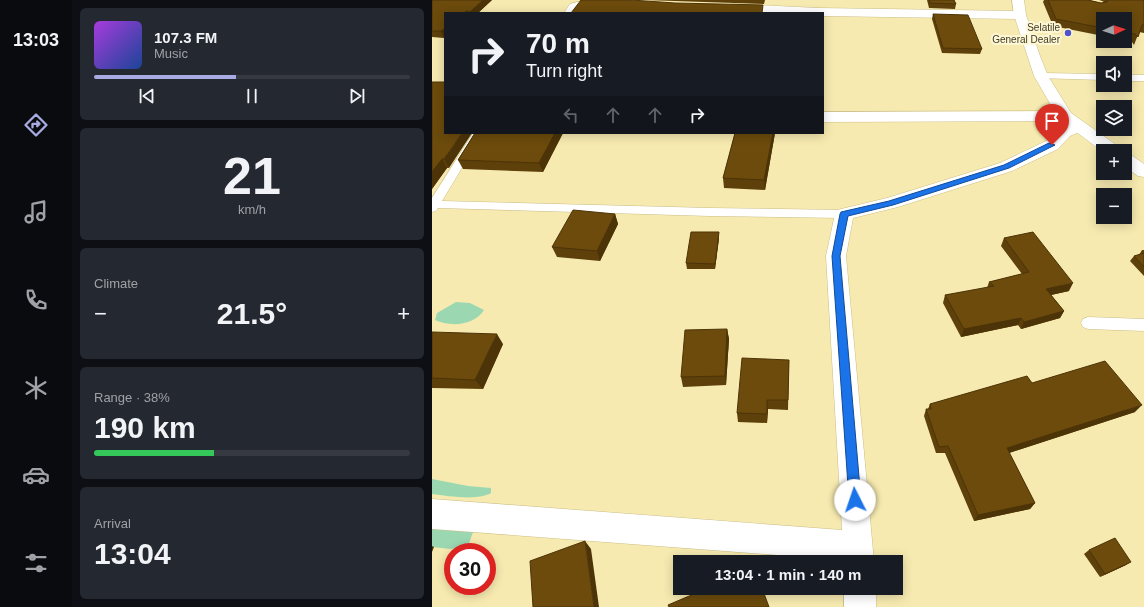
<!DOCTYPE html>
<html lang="en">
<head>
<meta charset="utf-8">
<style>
	:root { --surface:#171b24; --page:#242831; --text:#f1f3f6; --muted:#9ea1a6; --line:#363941; --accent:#a8abe1 }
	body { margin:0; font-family:Helvetica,sans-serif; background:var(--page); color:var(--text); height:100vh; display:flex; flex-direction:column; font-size:15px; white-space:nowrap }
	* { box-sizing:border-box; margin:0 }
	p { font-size:13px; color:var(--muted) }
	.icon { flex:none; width:22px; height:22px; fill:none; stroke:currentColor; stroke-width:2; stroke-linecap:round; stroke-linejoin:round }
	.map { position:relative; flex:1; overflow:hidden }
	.side { display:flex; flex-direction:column; gap:8px; padding:8px; background:#0d0f14; width:360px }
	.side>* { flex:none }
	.banner { position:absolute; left:12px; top:12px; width:380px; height:122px; border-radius:0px; box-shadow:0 2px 10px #0003; background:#171b24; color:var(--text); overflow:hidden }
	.needle { width:26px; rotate:86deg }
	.controls { position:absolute; left:664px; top:12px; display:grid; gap:8px }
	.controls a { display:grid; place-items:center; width:36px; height:36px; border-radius:0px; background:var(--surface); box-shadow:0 2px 10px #0003; font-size:20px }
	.speed { position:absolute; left:12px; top:543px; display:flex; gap:8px; font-size:20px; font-weight:700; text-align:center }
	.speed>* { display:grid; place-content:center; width:52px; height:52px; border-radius:50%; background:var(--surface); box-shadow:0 2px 10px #0003; line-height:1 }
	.speed .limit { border:6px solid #d22; background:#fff; color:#111 }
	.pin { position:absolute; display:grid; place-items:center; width:34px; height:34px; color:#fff; margin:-41px -17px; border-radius:50% 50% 50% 0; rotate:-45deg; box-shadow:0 0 4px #0007 }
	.pin .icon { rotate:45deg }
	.me { position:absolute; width:44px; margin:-22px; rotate:356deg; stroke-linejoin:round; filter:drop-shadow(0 0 3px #0008) }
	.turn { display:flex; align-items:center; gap:14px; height:84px; padding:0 16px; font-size:18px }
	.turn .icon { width:52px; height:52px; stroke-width:2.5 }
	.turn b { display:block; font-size:28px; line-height:34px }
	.lanes { display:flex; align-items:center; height:38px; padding:0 16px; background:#0003; justify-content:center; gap:20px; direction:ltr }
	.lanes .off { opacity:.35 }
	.big { font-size:30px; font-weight:700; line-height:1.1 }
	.side .card { flex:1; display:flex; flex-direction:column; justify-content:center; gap:6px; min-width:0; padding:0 14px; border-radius:6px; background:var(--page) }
	.side .dial { align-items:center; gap:0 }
	.dial b { font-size:52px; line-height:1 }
	.song { display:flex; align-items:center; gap:12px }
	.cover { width:48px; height:48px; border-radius:6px; background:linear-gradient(135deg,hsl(280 70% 55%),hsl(220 70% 35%)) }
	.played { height:4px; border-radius:2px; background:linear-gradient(90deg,var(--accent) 45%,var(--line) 45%) }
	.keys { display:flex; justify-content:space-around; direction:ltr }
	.heat { display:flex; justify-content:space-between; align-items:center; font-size:22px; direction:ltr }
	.charge { height:6px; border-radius:3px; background:linear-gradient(90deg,#34c759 38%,var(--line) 0) }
	.trip { position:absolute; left:241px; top:555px; width:230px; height:40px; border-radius:0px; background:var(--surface); box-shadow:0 2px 10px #0003; font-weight:700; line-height:40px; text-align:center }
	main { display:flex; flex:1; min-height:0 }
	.tab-bar { display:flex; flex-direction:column; width:72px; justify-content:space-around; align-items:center; background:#090b0e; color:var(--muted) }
	.tab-bar .icon { width:28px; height:28px }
	.tab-bar .on { color:var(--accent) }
	.tab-bar b { font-size:18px; color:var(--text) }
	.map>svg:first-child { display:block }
	.green { fill:#9bd8b2 }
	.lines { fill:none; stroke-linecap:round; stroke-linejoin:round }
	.service-casing { stroke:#cabe86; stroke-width:1 }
	.minor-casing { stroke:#cabe86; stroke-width:1 }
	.secondary-casing { stroke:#cabe86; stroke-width:1 }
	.service { fill:#fff; fill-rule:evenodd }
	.minor { fill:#fff; fill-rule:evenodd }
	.secondary { fill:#fff; fill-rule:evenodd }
	.wall { fill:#5d400a }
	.shaded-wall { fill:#4c3408 }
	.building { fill:#6c4b0c; stroke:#4c3408 }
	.route { fill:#1a73e8; stroke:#114b97 }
	.poi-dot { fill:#4f52c8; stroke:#fef7d5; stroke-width:1.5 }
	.labels { text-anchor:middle; stroke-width:4; stroke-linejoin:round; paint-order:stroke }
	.far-poi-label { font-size:10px; fill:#3e3922; stroke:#fef7d5; text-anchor:end }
</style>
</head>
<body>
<main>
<nav class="tab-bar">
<b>13:03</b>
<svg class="icon on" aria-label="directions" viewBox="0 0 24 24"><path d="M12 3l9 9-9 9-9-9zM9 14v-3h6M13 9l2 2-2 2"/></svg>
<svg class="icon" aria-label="music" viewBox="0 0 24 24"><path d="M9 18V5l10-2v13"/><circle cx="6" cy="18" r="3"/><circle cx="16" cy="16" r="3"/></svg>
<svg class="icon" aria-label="phone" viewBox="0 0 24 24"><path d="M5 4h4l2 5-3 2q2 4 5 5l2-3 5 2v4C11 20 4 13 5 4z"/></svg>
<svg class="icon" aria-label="climate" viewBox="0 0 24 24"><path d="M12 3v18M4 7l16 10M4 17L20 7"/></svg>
<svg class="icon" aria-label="car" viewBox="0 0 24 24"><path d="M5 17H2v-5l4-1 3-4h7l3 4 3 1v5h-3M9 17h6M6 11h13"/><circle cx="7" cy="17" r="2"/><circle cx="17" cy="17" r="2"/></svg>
<svg class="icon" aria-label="filters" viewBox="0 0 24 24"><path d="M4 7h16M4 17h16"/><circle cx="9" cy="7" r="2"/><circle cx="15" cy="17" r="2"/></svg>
</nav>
<section class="side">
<div class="card">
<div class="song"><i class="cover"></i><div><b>107.3 FM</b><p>Music</p></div></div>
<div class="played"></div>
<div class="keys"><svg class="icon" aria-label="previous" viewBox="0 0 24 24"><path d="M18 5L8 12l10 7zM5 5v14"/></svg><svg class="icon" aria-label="pause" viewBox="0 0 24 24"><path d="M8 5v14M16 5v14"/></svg><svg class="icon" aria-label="next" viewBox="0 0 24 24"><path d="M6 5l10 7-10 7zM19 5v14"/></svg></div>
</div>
<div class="card dial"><b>21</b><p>km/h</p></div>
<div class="card"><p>Climate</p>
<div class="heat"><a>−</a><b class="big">21.5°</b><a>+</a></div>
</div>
<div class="card"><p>Range · 38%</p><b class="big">190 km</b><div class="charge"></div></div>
<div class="card"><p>Arrival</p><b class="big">13:04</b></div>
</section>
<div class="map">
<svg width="712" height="607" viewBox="0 0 712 607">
	<rect width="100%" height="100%" fill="#f7eab0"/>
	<!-- green -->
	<g class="green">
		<path d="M24 302 38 303 52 310C42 326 18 327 3 320L5 313Z"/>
		<path d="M0 479 36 486 59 488V493C45 501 16 496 0 494Z"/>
		<path d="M0 525 41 532 36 546 19 549 0 547Z"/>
	</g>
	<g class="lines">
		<!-- service casing -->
		<g class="service-casing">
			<g id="service">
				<path d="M153 0 162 1 144 8 140 13H132L138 4Z"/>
				<path d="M609 73 671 74V80L606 78 604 76Z"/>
				<rect x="693" y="75" width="19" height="6"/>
				<path d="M41 133H51L10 201 278 208 412 210 416 211 418 214 416 217 412 218 278 216 6 208 4 211 0 212V198Z"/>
				<path d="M656 317 712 319V331L656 329 651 327 649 323 651 319Z"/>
			</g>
		</g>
		<!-- minor casing -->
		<g class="minor-casing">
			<g id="minor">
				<path d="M301 4 386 8 588 11 592 12 594 15 592 18 588 19 391 16V13H330L297 11 295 8 297 5Z"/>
				<path d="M633 111 639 113 641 116 639 119 633 121 391 122V112Z"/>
				<path d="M646 122 652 124 654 127 652 130 638 136 626 149 580 171 466 207 421 218 414 256 442 562H412V560L0 529V499L410 530 394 256 403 214 405 210 455 198 568 163 614 141 626 130Z"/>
				<rect x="412" y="588" width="32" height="19"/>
			</g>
		</g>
		<!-- secondary casing -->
		<g class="secondary-casing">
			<g id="secondary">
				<path d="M580 0H592L594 15 608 56 616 76 639 113 687 147 689 151 671 152 627 119 602 76 582 15Z"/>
				<path d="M693 154 699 155 712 164V177L706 176 693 167Z"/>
			</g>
		</g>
		<!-- service -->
		<use href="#service" class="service"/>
		<!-- minor -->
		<use href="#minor" class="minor"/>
		<!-- secondary -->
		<use href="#secondary" class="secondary"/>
	</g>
	<!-- wall -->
	<g class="wall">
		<path d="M0 0H60L46 13H13L12 38 0 37Z"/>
		<path d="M213 0H333L332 4Z"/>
		<path d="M495 0H522L524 4 523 9 497 8Z"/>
		<path d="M612 0H656L669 3 672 2 670 1 667 0H712V33L707 32 702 45 700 42 693 41V19H671V36L621 26 611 2Z"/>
		<path d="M501 14 550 49 548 54 510 53 500 19Z"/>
		<path d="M0 82 17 168H15L0 189Z"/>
		<path d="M43 133H131L111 172 31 169 26 160Z"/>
		<path d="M303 133H343L333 190 292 188 291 178Z"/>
		<path d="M183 214 186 224 168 261 125 257 120 247Z"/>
		<path d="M287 238 283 269H255L254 263Z"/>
		<path d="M572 238 637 291 619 295 632 311 628 318 589 329 586 325 529 337 511 303 513 295 555 288 557 282 590 274 569 246Z"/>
		<path d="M710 250H712V276L698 261 702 256 707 255Z"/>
		<path d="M295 329 297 339 294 385 251 387 249 377Z"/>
		<path d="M0 332 71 344 51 389 0 388Z"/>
		<path d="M357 360 356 410 336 409 335 423 306 422 305 413Z"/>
		<path d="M600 383 703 412 577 453 603 503 598 509 542 521 513 453H504L492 416 494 409H496L498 404Z"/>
		<path d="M657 550 694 565 668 577 652 554Z"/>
	</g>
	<!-- shaded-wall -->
	<g class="shaded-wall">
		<path d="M51 0H60L46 13H38V12Z"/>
		<path d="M13 28V37L12 38 9 31Z"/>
		<path d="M30 133H40L17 168 12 159Z"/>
		<path d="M123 133H131L111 172 107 163Z"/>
		<path d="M341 133H343L333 190 332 180Z"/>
		<path d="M10 159 15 168 0 189V172Z"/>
		<path d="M183 214 186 224 168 261 165 251Z"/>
		<path d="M287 232V238L283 269V264Z"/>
		<path d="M641 283 637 291 610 297 614 289Z"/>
		<path d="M632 311 628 318 589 329 592 322Z"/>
		<path d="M589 318 586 325 529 337 532 329Z"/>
		<path d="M295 329 297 339 294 385 293 376Z"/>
		<path d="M65 334 71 344 51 389 43 380Z"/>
		<path d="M335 400 336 409 335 423Z"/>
		<path d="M710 405 703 412 571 455 575 448Z"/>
		<path d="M603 503 598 509 542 521 546 515Z"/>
		<path d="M153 541 159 549 167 607H162Z"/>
		<path d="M0 546 2 547 0 552Z"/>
		<path d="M699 562 694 565 668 577 673 574Z"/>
	</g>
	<!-- building -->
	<g class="building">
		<path d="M0 0H51L38 12 34 11 32 13H13V28L9 31H0Z"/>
		<path d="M149 0H199L243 3 331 5 330 13H139Z"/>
		<path d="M497 0H522L524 4 498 3Z"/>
		<path d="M616 0H656L669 3 675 2 676 0H712V25H710L706 37 703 34 693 32V19H671V28L624 19Z"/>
		<path d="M501 14 536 15 550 49 511 48Z"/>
		<path d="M0 82H13V133H30L12 159H10L0 172Z"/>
		<path d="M43 133H123L107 163 26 160Z"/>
		<path d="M303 133H341L332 180 291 178Z"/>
		<path d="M141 210 183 214 165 251 120 247Z"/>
		<path d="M259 232H287L283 264 254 263Z"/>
		<path d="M601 232 641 283 614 289 632 311 592 322 589 318 532 329 513 295 562 286 557 282 597 272 572 238Z"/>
		<path d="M712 253V267L702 256Z"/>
		<path d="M295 329 293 376 249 377 253 330Z"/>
		<path d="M0 332 65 334 43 380 0 378Z"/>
		<path d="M310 358 357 360 356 400H335V414L305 413Z"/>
		<path d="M673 361 710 405 575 448 603 503 546 515 516 446 507 447 494 409H499L498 404 595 376 600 383Z"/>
		<path d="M683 538 699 562 673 574 657 550Z"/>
		<path d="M153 541 162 607H101L98 561Z"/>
		<path d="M276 588H330L337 607H237L236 605Z"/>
	</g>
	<!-- route -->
	<path class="route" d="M617 143 623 145 577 168 461 205 416 216 408 256 429 500 428 504 423 506 419 504 417 500 400 256 408 214 409 212 457 201 572 165Z"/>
	<!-- markers -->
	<circle class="poi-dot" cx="636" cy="33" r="4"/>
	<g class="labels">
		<!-- far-poi labels -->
		<g class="far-poi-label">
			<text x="628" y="31">Selatile<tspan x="628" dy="12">General Dealer</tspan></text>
		</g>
	</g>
</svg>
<div class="controls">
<a><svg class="needle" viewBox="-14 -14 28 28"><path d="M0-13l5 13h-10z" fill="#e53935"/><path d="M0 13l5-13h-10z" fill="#9ea1a6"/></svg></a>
<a><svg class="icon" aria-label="sound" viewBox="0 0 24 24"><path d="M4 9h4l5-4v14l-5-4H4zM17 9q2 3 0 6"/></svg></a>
<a><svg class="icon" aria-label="layers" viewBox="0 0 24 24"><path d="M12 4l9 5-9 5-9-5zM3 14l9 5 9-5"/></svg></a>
<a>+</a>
<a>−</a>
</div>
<div class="speed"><div class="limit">30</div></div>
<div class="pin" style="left:620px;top:145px;background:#d93025"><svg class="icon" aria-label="arrive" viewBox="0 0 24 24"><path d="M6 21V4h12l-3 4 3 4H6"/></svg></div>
<svg class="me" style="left:423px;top:500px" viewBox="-20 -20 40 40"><circle r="19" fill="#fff"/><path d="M0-13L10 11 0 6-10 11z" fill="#1a73e8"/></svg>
<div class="trip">13:04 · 1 min · 140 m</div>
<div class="banner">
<div class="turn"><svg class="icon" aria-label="right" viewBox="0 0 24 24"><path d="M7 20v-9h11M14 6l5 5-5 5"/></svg><div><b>70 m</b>Turn right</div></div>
<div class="lanes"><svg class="icon off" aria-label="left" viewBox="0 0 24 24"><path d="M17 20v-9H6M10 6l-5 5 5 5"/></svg><svg class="icon off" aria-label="ahead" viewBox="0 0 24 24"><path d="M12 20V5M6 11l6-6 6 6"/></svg><svg class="icon off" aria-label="ahead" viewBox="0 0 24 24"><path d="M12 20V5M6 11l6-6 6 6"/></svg><svg class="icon" aria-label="right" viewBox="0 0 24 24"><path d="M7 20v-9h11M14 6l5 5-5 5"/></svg></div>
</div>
</div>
</main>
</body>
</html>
